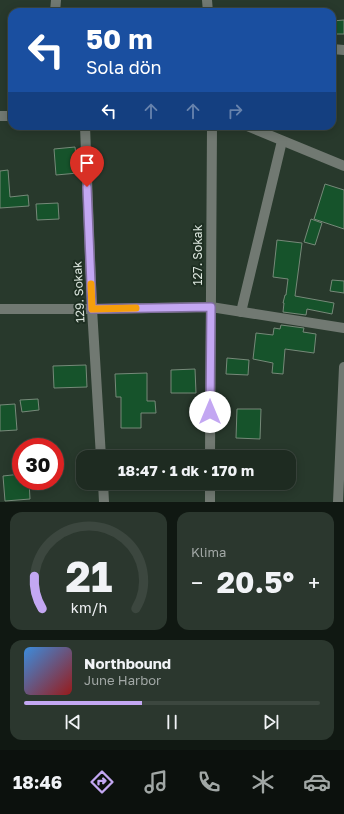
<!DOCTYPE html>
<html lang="tr">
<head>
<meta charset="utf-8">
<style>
	:root { --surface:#1e2b21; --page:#2b372e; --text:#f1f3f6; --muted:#a1a7a5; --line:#3c473f; --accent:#c3a7f2 }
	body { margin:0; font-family:"Golos Text",sans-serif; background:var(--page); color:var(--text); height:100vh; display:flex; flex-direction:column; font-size:15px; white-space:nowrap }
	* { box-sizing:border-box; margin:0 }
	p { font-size:13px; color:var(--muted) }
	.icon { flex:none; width:22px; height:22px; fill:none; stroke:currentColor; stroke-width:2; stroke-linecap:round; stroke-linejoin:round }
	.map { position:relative; height:502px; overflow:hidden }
	.side { display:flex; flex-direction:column; gap:10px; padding:10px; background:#101812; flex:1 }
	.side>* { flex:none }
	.guide { position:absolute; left:8px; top:8px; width:328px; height:122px; border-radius:12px; box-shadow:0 2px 10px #0003,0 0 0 1px var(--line); background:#1a4fa0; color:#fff; overflow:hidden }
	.speed { position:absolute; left:12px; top:438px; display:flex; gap:8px; font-size:20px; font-weight:700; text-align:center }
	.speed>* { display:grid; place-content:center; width:52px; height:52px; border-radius:50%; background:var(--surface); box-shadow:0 2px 10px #0003,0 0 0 1px var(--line); line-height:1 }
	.speed .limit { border:6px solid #d22; background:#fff; color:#111 }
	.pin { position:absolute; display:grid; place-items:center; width:34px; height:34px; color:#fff; margin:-41px -17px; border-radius:50% 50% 50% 0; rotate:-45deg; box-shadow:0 0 4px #0007 }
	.pin .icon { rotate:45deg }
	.me { position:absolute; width:44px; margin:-22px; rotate:0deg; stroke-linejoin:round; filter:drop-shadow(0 0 3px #0008) }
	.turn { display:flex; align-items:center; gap:14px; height:84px; padding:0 12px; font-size:18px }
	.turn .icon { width:52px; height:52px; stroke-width:2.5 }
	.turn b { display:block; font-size:28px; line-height:34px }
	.lanes { display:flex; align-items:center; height:38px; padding:0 12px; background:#0003; justify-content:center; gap:20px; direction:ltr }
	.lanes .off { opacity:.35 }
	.big { font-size:30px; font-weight:700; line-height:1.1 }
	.side .card { flex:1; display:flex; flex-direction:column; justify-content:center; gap:6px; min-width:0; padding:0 14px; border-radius:12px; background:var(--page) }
	.side .dial { align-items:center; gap:0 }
	.dial svg { height:104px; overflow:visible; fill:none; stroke:var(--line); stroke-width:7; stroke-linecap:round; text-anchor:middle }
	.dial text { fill:var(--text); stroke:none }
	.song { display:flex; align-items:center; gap:12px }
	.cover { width:48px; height:48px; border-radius:6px; background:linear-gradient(135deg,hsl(210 70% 55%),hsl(0 70% 35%)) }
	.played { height:4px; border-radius:2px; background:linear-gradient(90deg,var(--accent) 40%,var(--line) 40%) }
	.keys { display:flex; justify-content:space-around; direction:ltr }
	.heat { display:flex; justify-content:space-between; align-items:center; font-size:22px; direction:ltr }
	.side .tiles { flex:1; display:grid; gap:10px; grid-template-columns:1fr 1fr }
	.card:last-child { grid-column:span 2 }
	.trip { position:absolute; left:76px; top:450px; width:220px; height:40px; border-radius:12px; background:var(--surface); box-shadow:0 2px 10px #0003,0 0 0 1px var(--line); font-weight:700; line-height:40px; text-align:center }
	.tab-bar { display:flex; height:64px; justify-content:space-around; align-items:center; background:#0c110d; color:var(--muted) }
	.tab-bar .icon { width:28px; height:28px }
	.tab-bar .selected { color:var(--accent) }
	.tab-bar b { font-size:18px; color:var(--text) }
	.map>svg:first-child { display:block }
	.building { fill:#16532b; stroke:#768979 }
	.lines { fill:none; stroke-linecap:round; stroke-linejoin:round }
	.minor { stroke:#717972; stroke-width:10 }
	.route-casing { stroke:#7f6d9d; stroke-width:10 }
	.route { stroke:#c3a7f2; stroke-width:7 }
	.slow { stroke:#f59e0b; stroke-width:7 }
	.labels { text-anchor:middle; stroke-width:4; stroke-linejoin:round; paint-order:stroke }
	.street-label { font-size:12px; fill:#dce6de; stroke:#1e2f22 }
</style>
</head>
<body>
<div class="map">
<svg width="344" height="502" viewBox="0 0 344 502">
	<rect width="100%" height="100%" fill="#28392c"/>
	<!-- building -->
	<g class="building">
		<path d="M344 20V34H332V21Z"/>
		<path d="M75 147 78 173 56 175 54 149Z"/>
		<path d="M8 170 10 197 28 195 29 206 0 208V171Z"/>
		<path d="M325 184 344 190V229L314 219Z"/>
		<path d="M58 203 59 219 37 220 36 204Z"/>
		<path d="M311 219 322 223 315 245 304 242Z"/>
		<path d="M277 240 302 243 295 296 334 303 332 314 307 309 306 315 283 312 284 303H283L285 295H286L288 279 273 277Z"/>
		<path d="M332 280 344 281V293L330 291Z"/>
		<path d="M281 325 304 328 303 332 316 334 314 353 285 349 283 374 272 373 273 363 253 359 256 333 273 335 274 328 280 329Z"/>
		<path d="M227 358 249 360 248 375 226 374Z"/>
		<path d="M86 365 87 387 54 388 53 366Z"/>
		<path d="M195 369 196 393H171V370Z"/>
		<path d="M147 373V401H155L156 413H141V428H121V397H116L115 374Z"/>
		<path d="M38 399 39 410 22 412 20 400Z"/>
		<path d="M15 404 17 430 0 431V405Z"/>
		<path d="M237 409H261L260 439 236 438Z"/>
		<path d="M21 474V481H29L30 499 5 501 3 476Z"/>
	</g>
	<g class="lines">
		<!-- minor -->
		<g class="minor">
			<path d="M207 0 208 12"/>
			<path d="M55 12 56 0"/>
			<path d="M332 49 344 50"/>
			<path d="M0 116H12"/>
			<path d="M85 126 92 309 101 457"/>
			<path d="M247 126 344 166"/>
			<path d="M0 309H92L211 307 344 328"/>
			<path d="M241 312 282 141"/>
			<path d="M210 457 212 126"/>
			<path d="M103 483 104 502"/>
			<path d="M210 502V483"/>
			<path d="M338 502 344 367"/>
		</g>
	</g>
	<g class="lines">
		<!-- route casing -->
		<g class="route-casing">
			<path id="route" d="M87 187 92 309 211 307 210 412"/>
		</g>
		<!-- route -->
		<use href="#route" class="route"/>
		<!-- slow -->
		<path class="slow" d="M91 284 92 309 136 308"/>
	</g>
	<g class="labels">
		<!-- street labels -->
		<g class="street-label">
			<text transform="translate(198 255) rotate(-90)" y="4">127. Sokak</text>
			<text transform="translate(79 292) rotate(-93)" y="4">129. Sokak</text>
		</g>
	</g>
</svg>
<div class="speed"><div class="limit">30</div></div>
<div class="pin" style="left:87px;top:187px;background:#d93025"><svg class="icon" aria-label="arrive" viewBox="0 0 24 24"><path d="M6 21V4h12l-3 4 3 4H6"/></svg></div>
<svg class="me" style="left:210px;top:412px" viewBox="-20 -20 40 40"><circle r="19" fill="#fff"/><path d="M0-13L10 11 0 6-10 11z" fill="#c3a7f2"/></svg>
<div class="trip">18:47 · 1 dk · 170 m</div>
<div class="guide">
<div class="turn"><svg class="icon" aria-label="left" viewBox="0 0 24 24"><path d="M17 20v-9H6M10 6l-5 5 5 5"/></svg><div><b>50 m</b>Sola dön</div></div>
<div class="lanes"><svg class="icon" aria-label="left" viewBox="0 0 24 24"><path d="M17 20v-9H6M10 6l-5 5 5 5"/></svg><svg class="icon off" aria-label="ahead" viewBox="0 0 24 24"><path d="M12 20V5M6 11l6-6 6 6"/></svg><svg class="icon off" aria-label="ahead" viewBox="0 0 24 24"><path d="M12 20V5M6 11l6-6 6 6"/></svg><svg class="icon off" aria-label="right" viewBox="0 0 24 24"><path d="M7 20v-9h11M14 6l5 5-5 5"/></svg></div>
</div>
</div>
<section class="side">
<div class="tiles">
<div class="card dial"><svg viewBox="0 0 100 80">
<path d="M14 69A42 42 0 1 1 86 69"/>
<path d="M14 69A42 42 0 0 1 8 44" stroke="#c3a7f2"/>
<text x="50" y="56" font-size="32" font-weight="700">21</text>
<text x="50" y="72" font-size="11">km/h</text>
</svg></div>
<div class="card"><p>Klima</p>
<div class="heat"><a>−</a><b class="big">20.5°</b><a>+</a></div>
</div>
<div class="card">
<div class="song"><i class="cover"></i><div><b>Northbound</b><p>June Harbor</p></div></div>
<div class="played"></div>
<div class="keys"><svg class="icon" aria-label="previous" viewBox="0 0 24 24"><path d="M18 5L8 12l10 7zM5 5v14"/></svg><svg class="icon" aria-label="pause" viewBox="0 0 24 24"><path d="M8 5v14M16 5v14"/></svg><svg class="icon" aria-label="next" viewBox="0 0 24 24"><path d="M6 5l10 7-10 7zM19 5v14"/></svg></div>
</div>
</div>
</section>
<nav class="tab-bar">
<b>18:46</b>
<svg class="icon selected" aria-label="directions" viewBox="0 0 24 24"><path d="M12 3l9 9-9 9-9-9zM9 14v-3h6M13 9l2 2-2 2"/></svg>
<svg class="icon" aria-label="music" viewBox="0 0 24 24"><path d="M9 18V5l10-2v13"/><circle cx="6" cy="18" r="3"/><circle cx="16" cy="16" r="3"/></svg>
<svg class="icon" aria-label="phone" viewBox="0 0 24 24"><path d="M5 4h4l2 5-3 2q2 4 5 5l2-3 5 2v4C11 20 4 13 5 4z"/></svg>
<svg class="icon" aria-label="climate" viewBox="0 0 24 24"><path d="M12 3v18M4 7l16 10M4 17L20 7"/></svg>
<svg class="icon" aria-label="car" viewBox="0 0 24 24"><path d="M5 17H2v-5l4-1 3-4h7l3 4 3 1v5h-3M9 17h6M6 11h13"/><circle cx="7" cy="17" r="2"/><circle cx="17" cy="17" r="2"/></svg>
</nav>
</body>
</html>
